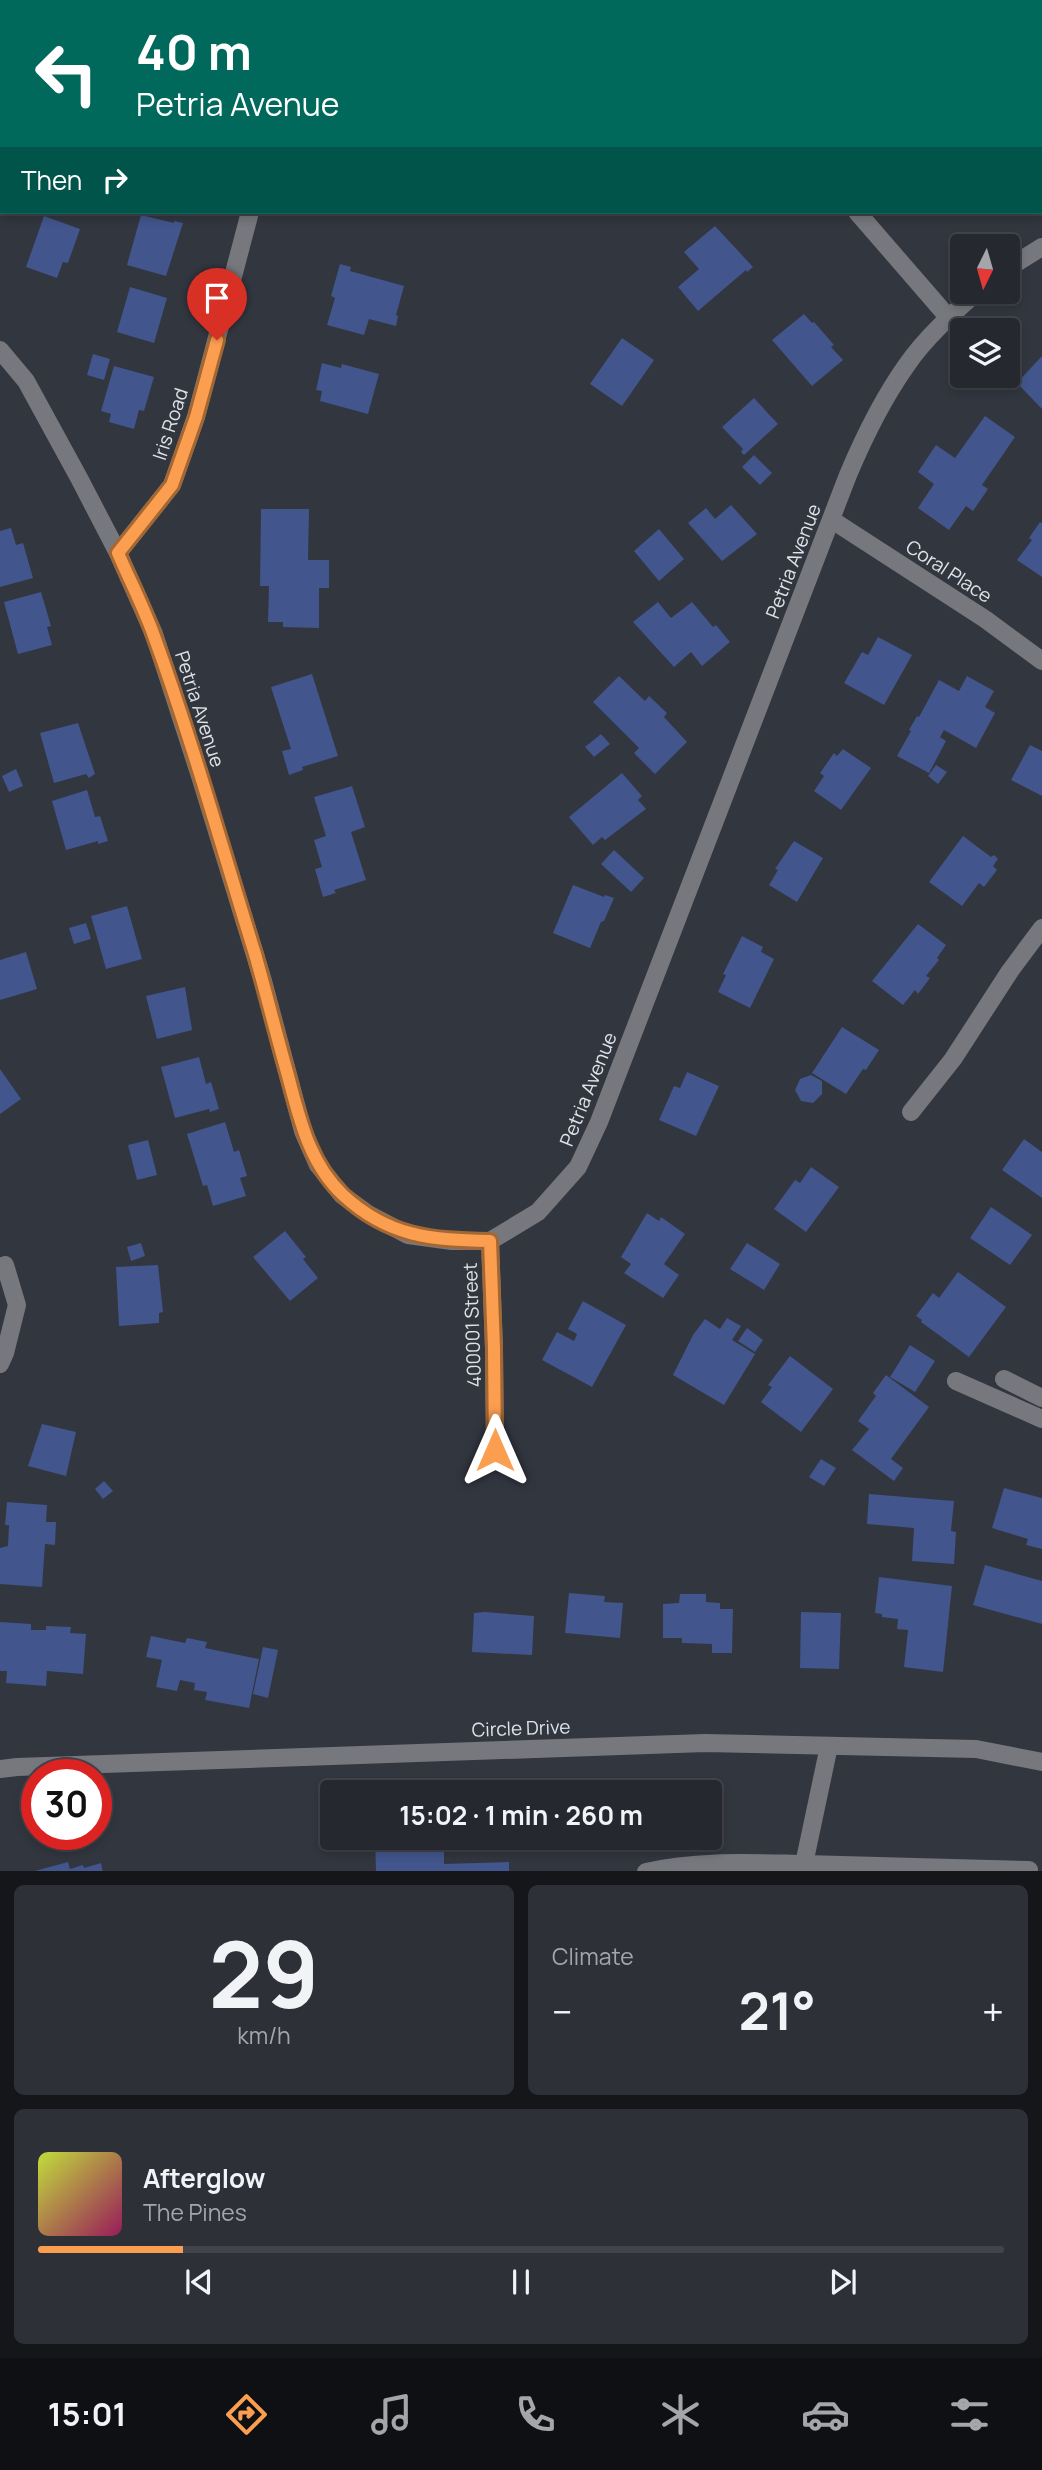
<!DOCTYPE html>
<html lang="en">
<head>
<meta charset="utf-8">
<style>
	:root { --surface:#26282f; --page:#2e3037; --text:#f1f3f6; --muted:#a4a6aa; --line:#42444b; --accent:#fb9e50 }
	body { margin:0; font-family:Manrope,sans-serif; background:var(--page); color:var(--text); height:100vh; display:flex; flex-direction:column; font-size:26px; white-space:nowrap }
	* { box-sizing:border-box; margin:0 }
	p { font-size:23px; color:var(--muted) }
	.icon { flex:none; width:38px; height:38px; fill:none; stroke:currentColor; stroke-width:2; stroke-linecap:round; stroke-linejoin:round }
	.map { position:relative; height:1871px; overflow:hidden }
	.panel { display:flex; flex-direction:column; gap:14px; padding:14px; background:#15161a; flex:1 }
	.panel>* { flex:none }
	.banner { position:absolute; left:0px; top:0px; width:1043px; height:214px; box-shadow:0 4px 10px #0003,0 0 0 2px var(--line); background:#00695c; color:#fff; overflow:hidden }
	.needle { width:46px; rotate:185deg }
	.fabs { position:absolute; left:950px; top:234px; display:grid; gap:14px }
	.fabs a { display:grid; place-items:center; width:70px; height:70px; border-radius:7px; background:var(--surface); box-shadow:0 4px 10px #0003,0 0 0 2px var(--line); font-size:35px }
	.speed { position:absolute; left:21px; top:1759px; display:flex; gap:14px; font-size:35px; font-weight:700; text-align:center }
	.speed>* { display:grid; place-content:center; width:91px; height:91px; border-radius:50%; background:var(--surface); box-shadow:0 4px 10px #0003,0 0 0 2px var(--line); line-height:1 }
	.speed .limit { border:10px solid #d22; background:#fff; color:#111 }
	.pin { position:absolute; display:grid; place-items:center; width:60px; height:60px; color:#fff; margin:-72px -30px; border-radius:50% 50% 50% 0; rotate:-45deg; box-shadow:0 0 7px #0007 }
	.pin .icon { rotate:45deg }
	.me { position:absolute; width:77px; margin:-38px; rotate:0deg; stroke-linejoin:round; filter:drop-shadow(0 0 5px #0008) }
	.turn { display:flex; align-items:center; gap:24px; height:147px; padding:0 21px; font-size:32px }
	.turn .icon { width:91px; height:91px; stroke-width:2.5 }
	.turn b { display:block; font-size:49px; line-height:60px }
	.then { display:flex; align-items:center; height:66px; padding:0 21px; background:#0003; gap:14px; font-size:26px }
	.big { font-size:52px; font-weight:700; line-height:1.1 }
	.panel .card { flex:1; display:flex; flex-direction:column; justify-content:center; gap:10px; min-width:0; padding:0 24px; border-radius:10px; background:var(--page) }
	.panel .dial { align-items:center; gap:0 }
	.dial b { font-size:91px; line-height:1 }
	.song { display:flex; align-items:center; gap:21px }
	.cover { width:84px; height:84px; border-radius:10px; background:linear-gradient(135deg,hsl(70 70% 55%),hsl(330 70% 35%)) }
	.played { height:7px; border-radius:4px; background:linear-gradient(90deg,var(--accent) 15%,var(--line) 15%) }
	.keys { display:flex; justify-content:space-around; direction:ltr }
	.heat { display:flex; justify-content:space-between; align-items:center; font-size:38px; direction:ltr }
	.panel .tiles { flex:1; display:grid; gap:14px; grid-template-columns:1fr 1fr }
	.card:last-child { grid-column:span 2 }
	.trip { position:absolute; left:320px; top:1780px; width:402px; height:70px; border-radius:7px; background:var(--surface); box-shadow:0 4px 10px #0003,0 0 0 2px var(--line); font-weight:700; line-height:70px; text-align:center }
	.menu { display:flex; height:112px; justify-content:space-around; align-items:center; background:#0f1013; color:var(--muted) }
	.menu .icon { width:49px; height:49px }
	.menu .selected { color:var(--accent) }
	.menu b { font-size:32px; color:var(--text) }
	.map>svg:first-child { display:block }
	.building { fill:#42558c }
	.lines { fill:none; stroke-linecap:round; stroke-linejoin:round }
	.minor { stroke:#77787d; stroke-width:18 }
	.route-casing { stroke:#a36734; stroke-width:18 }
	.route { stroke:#fb9e50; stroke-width:12 }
	.labels { text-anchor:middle; stroke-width:7; stroke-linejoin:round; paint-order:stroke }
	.street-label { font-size:19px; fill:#e0e2e8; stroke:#32363f }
</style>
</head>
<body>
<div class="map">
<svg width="1042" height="1872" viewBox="0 0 1042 1872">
	<rect width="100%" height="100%" fill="#32363f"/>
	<!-- building -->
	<g class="building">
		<path d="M141 215 174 223V221L183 223 166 276 127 265Z"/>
		<path d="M44 216 80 229 68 263 63 262 57 278 26 267Z"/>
		<path d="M715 226 753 267 747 272 746 270 698 311 678 287 699 269 684 252Z"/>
		<path d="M340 264 351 267 350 271 404 286 396 315 398 316 396 326 369 319 364 335 327 325 335 298 331 296Z"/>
		<path d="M130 287 167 298 154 343 117 332Z"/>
		<path d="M804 314 812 323 814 322 834 345 831 347 843 360 812 386 772 340Z"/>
		<path d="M622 338 654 360 622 406 590 384Z"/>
		<path d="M93 354 110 359 104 380 87 375Z"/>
		<path d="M1042 356V409L1017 383Z"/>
		<path d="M322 363 341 368 342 364 379 374 368 414 320 401 322 391 316 390Z"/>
		<path d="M114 366 154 377 144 411 139 410 134 429 109 422 111 414 101 411Z"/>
		<path d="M754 398 778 424 744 455 741 452 743 449 722 427Z"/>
		<path d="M985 416 1015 437 982 485 988 489 973 511 966 506 949 530 918 508 934 484 918 472 936 445 955 458Z"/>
		<path d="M754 455 772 473 760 485 742 467Z"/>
		<path d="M731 505 757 534 722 561 688 523 706 508 715 519Z"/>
		<path d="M261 509H309L308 560H329V588H319V628L283 627V622H268L269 586H260Z"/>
		<path d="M1040 522 1042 523V577L1017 560 1032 540 1029 538Z"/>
		<path d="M11 528 16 545 23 543 33 578 0 587V531Z"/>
		<path d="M659 529 684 559 659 581 634 551Z"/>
		<path d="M41 592 51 626 47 627 52 645 18 654 4 602Z"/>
		<path d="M658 602 671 618 692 602 713 627 716 625 730 642 702 666 691 652 674 667 633 622Z"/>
		<path d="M878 637 912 655 884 705 844 683 862 652 868 655Z"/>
		<path d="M312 674 338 756 302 767 303 770 289 775 282 751 291 749 271 687Z"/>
		<path d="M619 676 645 701 649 696 667 713 664 717 687 742 655 774 634 753 639 748 593 702Z"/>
		<path d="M967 676 994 691 985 707 995 713 976 748 944 730 940 737 946 741 929 773 897 756 911 731 909 730 917 716 919 717 939 680 959 691Z"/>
		<path d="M78 723 95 774 89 778 86 774 54 783 40 733Z"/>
		<path d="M601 734 610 744 594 757 585 747Z"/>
		<path d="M1030 745 1042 751V796L1011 780Z"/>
		<path d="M843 749 871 768 841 810 814 791 824 776 820 773 834 753 837 756Z"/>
		<path d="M936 765 947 772 938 784 928 776Z"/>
		<path d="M16 769 23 786 9 792 2 776Z"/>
		<path d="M622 773 642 796 638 800 646 809 605 840 602 837 593 845 569 817Z"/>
		<path d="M352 786 365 827 351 832 366 880 334 890 336 893 323 897 315 869 322 867 314 840 326 836 314 797Z"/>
		<path d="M87 790 95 817 100 816 108 841 98 844V841L66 850 52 801Z"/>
		<path d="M963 836 991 857 994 855 998 859 993 866 997 870 984 887 979 883 962 906 929 882Z"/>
		<path d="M794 841 823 858 797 902 769 885 778 870 775 869Z"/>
		<path d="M614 850 644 878 631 892 601 864Z"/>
		<path d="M573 885 604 897 605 895 614 898 604 921 601 922 590 948 553 933Z"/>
		<path d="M127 906 142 959 106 969 91 916Z"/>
		<path d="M86 923 91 939 74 944 69 928Z"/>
		<path d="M918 924 946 945 937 958 939 960 926 976 930 978 918 994 915 990 903 1005 872 981Z"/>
		<path d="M742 936 763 947 761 952 774 959 750 1008 718 992 726 975 723 974Z"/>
		<path d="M26 952 37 989 0 1000V960Z"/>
		<path d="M185 987 192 1030 157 1039 146 996Z"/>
		<path d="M842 1027 879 1050 866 1070 863 1069 846 1094 812 1073Z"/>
		<path d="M199 1057 206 1084 211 1082 219 1109 210 1112 209 1109 175 1118 161 1067Z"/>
		<path d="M0 1069 21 1099 0 1114Z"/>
		<path d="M687 1072 719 1086 696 1136 659 1120 674 1086 680 1088Z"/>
		<path d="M811 1075 822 1081V1094L813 1103 801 1101 795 1090 800 1079Z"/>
		<path d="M225 1122 234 1152 239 1150 247 1176 240 1178 246 1196 213 1206 207 1185 203 1186 187 1134Z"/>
		<path d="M1024 1139 1042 1152V1198L1002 1170Z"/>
		<path d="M148 1140 157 1175 137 1180 128 1145Z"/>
		<path d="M811 1167 839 1187 806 1232 774 1209 795 1180 800 1183Z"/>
		<path d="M991 1207 1032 1235 1010 1265 970 1238Z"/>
		<path d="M647 1213 659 1221 661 1217 685 1234 664 1264 679 1275 663 1298 624 1273 631 1264 621 1257Z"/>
		<path d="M285 1231 306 1257 303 1259 318 1278 290 1301 253 1257Z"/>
		<path d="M141 1243 145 1256 131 1261 127 1247Z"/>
		<path d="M747 1243 780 1264 764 1290 730 1269Z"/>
		<path d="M158 1265 163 1312 159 1313V1323L119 1326 116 1267Z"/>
		<path d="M958 1272 1006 1307 969 1357 921 1322 922 1320 916 1316 933 1293 939 1298Z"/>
		<path d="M583 1301 626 1325 592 1387 542 1360 557 1332 574 1341 577 1334 568 1329Z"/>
		<path d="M727 1318 741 1326 732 1340 755 1354 724 1405 673 1375 693 1335 705 1319 720 1329Z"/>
		<path d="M747 1328 763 1340 755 1352 738 1341Z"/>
		<path d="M910 1345 935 1361 915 1392 890 1377Z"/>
		<path d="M790 1356 833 1389 801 1432 761 1402 772 1387 768 1385Z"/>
		<path d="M886 1375 929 1407 891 1459 903 1468 894 1481 852 1450 869 1429 858 1421 876 1396 873 1393Z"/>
		<path d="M42 1424 76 1432 66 1476 28 1466Z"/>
		<path d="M821 1459 836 1468 824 1486 809 1477Z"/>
		<path d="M104 1481 113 1491 103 1499 95 1489Z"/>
		<path d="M1004 1488 1042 1498V1549L1026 1545 1028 1539 992 1528Z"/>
		<path d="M869 1494 954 1501 951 1531 956 1532 954 1564 912 1561 914 1528 867 1524Z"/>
		<path d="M7 1502 47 1505 46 1522H56L55 1545 45 1544 42 1587 0 1584V1548L8 1546 9 1525H5Z"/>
		<path d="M985 1565 1042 1581V1624L973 1605Z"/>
		<path d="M879 1577 952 1586 943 1672 904 1667 908 1630 897 1629 898 1619 882 1617V1614L875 1613Z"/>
		<path d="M569 1593 605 1596 604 1602 623 1603 620 1638 565 1633Z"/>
		<path d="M680 1594H706V1602L720 1603V1609H733L732 1653H712V1644L682 1643V1638H663V1604L679 1603Z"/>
		<path d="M485 1612 534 1616 532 1655 472 1652 474 1613Z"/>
		<path d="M801 1612 841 1613 839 1669 800 1668Z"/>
		<path d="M0 1622 31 1624V1630H46V1626L71 1627 70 1633 86 1634 83 1674 47 1671 46 1686 6 1683 7 1671H0Z"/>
		<path d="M151 1636 185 1643 187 1638 207 1642 205 1648 259 1659 249 1708 205 1700 207 1692 194 1690 195 1683 180 1680 177 1691 156 1687 162 1660 146 1657Z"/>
		<path d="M263 1647 278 1650 268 1698 253 1694Z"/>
		<path d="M375 1838H444V1864L509 1862V1872H376Z"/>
		<path d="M68 1862 70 1869 83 1865 84 1868 101 1863 103 1872H31Z"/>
	</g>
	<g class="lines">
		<!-- minor -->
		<g class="minor">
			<path d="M66 0 70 2"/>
			<path d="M237 0V2"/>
			<path d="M783 2V0"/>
			<path d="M857 212 948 317"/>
			<path d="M1008 268 1042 247"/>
			<path d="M0 350 26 381 79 478 118 553 154 634 200 776 263 981 303 1131 318 1165 342 1195 368 1214 408 1235 452 1241H490L538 1212 578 1167 599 1122 848 475C864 437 882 400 906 366 925 338 952 314 977 292"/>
			<path d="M832 520 985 619 1042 661"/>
			<path d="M118 553 172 485 196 417 250 212"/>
			<path d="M911 1112 953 1059 1010 971 1042 928"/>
			<path d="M490 1241 494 1349 495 1450"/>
			<path d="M0 1364 5 1353 17 1305 5 1265"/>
			<path d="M1004 1379 1042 1398"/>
			<path d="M956 1381 1042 1419"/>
			<path d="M0 1769 17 1767 705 1743 976 1749 1042 1762"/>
			<path d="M804 1864 1029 1870"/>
			<path d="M646 1872C698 1860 752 1863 804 1864L829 1746"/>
		</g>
	</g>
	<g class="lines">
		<!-- route casing -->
		<g class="route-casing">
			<path id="route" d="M217 340 196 417 172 485 118 553C130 581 144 608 154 636 192 740 222 848 255 954 266 993 276 1033 287 1072 299 1116 308 1162 343 1195 388 1237 432 1240 490 1241L494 1349 495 1450"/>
		</g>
		<!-- route -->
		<use href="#route" class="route"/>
	</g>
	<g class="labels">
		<!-- street labels -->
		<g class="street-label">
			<text transform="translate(170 424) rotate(-72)" y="7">Iris Road</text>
			<text transform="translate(793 561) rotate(-69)" y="7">Petria Avenue</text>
			<text transform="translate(949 571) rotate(33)" y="7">Coral Place</text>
			<text transform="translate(200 709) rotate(72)" y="7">Petria Avenue</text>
			<text transform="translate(588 1089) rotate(-68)" y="7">Petria Avenue</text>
			<text transform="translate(472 1325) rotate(-92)" y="7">400001 Street</text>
			<text transform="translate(521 1728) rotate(-2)" y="7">Circle Drive</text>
		</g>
	</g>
</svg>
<div class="fabs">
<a><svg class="needle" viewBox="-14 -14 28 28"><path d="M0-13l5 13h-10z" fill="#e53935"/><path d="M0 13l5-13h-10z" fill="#a4a6aa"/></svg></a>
<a><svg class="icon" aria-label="layers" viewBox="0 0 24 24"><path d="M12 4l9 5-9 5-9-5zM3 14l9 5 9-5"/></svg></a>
</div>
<div class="speed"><div class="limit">30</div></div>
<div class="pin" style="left:217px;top:340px;background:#d93025"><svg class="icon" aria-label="arrive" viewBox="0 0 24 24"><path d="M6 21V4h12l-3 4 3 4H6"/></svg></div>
<svg class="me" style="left:495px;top:1450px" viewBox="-20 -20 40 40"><path d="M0-17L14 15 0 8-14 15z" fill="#fb9e50" stroke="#fff" stroke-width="4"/></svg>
<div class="trip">15:02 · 1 min · 260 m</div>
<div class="banner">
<div class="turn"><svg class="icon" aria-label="left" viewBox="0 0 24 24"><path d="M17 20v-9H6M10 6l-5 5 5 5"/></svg><div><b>40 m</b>Petria Avenue</div></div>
<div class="then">Then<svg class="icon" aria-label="right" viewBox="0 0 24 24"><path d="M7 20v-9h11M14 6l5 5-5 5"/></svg></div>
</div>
</div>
<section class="panel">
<div class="tiles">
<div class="card dial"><b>29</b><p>km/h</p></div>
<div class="card"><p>Climate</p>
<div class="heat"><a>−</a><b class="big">21°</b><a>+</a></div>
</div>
<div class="card">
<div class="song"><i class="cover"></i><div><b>Afterglow</b><p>The Pines</p></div></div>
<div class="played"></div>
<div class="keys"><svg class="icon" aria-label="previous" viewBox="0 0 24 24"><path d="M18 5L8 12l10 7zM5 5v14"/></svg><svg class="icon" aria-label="pause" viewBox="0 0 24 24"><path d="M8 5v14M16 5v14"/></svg><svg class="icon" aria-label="next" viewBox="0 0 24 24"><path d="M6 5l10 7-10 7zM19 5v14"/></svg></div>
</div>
</div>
</section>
<nav class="menu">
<b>15:01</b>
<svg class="icon selected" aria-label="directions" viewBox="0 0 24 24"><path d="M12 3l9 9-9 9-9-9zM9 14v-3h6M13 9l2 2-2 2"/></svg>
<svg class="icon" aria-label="music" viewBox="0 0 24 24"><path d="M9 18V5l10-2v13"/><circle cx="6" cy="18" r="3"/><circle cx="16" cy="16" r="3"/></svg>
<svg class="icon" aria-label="phone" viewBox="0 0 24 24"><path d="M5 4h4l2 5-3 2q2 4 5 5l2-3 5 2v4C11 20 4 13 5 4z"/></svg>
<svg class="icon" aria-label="climate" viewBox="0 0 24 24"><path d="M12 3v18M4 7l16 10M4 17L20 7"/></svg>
<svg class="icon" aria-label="car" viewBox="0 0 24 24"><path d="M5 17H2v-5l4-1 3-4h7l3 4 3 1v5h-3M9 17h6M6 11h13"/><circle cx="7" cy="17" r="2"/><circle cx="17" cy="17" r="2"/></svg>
<svg class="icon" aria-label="filters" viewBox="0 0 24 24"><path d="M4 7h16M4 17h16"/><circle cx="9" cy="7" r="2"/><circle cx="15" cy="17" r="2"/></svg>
</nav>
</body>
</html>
